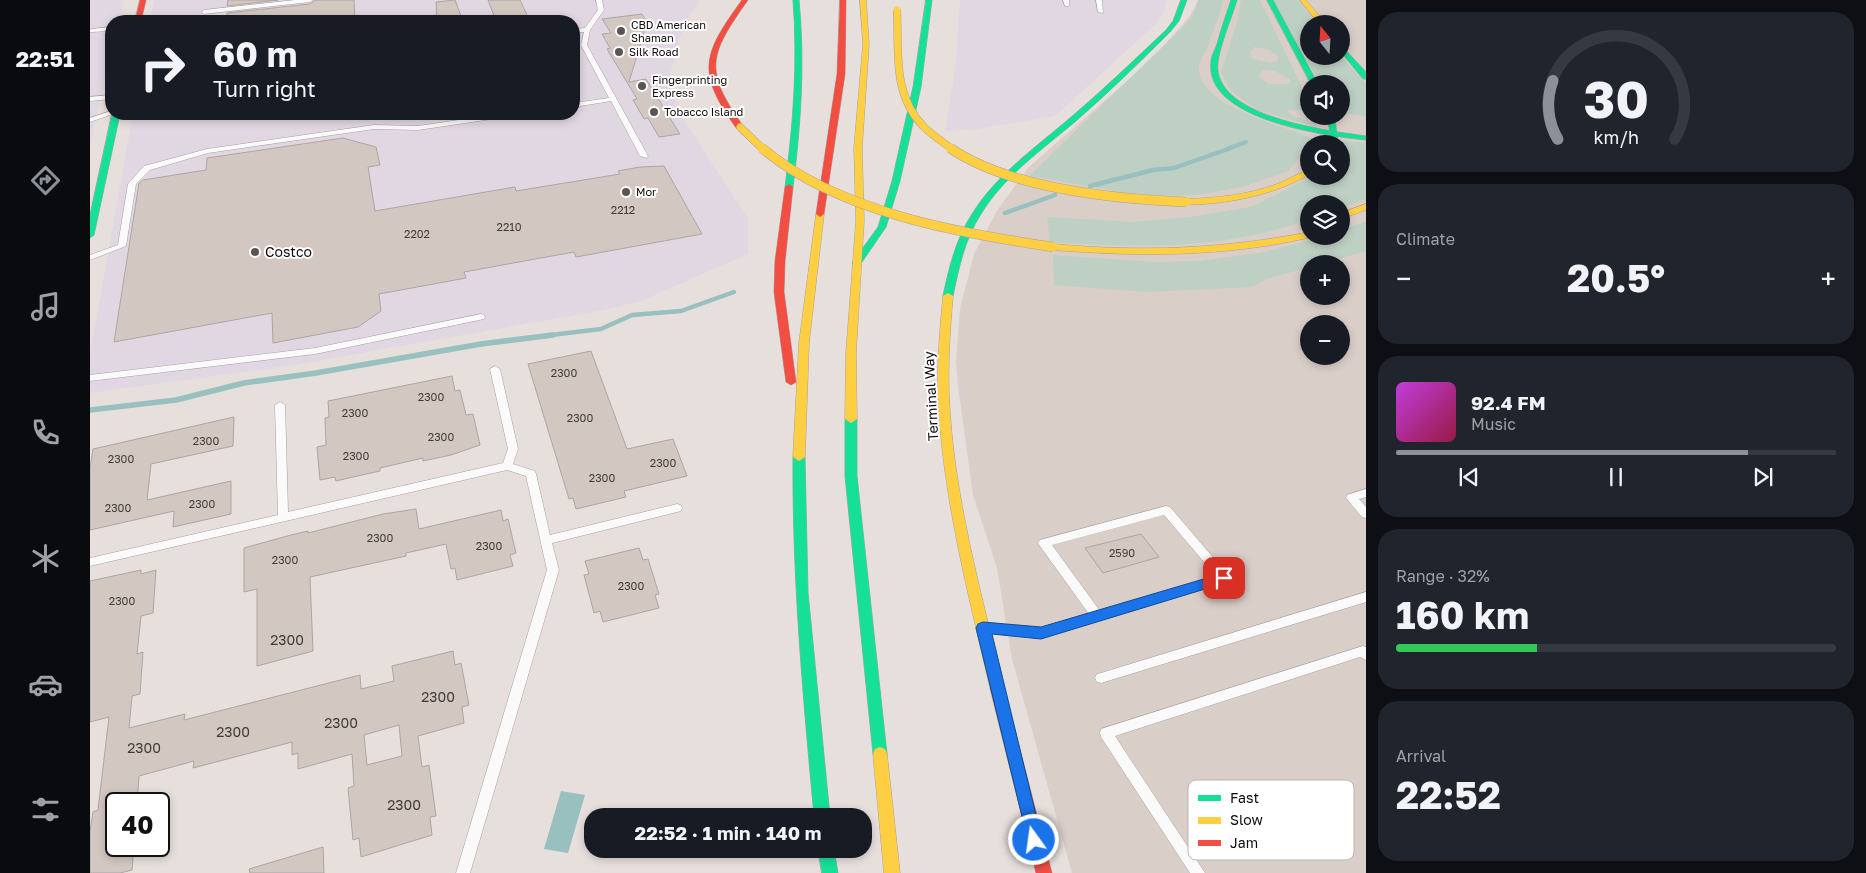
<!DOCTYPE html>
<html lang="en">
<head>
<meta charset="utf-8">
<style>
	:root { --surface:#171b24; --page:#20242c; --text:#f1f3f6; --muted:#9ea1a6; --line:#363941; --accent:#8c9099 }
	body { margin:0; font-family:"Golos Text",sans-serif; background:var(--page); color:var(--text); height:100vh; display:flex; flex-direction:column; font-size:19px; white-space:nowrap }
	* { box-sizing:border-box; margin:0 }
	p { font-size:16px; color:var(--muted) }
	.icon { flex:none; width:28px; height:28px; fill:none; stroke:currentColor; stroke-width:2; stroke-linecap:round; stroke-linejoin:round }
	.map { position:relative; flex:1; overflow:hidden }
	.details { display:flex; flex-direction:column; gap:12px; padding:12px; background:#0d0f14; width:500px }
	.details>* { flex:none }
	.hud { position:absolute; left:15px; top:15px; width:475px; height:105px; border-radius:20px; box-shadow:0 2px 8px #0003; background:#171b24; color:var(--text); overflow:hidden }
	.needle { width:32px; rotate:342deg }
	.fabs { position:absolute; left:1210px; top:15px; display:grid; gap:10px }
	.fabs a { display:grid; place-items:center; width:50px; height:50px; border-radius:50%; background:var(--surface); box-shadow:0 2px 8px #0003; font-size:25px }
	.speed { position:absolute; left:15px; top:792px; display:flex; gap:10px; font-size:25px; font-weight:700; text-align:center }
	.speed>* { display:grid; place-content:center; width:65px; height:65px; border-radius:50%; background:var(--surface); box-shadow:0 2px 8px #0003; line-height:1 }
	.speed .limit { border:2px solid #111; border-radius:8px; background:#fff; color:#111 }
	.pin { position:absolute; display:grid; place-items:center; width:42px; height:42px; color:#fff; margin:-21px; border-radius:10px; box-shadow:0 2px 8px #0006 }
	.me { position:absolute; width:55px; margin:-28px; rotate:346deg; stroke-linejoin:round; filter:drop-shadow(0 0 4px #0008) }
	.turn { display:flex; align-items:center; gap:18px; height:105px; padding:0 25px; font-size:22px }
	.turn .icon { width:65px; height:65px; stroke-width:2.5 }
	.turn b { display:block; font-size:35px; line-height:42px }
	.big { font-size:38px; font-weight:700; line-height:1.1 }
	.details .widget { flex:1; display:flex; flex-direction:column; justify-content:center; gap:8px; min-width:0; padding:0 18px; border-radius:20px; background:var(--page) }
	.details .dial { align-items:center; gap:0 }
	.dial svg { height:130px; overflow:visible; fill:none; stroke:var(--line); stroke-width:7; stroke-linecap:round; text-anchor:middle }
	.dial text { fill:var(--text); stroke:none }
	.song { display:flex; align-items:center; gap:15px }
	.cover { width:60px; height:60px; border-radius:8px; background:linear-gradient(135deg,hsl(290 70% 55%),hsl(340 70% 35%)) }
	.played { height:5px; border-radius:2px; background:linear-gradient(90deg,var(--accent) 80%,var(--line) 80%) }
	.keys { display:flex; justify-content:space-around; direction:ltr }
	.heat { display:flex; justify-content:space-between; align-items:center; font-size:28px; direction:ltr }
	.charge { height:8px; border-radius:4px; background:linear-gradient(90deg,#34c759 32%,var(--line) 0) }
	.trip { position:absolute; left:494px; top:808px; width:288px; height:50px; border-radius:20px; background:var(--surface); box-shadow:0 2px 8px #0003; font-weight:700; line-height:50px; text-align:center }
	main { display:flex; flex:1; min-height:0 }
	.tab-bar { display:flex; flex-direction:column; width:90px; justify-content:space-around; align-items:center; background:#090b0e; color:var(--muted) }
	.tab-bar .icon { width:35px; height:35px }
	.tab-bar .active { color:var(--accent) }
	.tab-bar b { font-size:22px; color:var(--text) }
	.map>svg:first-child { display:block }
	.commercial { fill:#e1d7e2 }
	.built { fill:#dacec8; fill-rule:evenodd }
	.green { fill:#becfc3; fill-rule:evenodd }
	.water { fill:#98c0bf }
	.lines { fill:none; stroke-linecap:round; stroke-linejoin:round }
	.stream-far2 { stroke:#98c0bf; stroke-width:4 }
	.stream-far1 { stroke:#98c0bf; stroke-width:4.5 }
	.stream { stroke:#98c0bf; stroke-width:5.5 }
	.building { fill:#d3c7c1; stroke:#aba6a4; fill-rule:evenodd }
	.lane-casing { stroke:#a7a1a0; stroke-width:1 }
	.fast-casing { stroke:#a7a1a0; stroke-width:1 }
	.slow-casing { stroke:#a7a1a0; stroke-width:1 }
	.jam-casing { stroke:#a7a1a0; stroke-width:1 }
	.lane { fill:#fbfafa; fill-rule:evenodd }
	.fast { fill:#16e098; fill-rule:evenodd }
	.slow { fill:#ffcf43; fill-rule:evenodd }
	.jam { fill:#f24e42; fill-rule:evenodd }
	.fast-bridge-casing { stroke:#a7a1a0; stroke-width:8; stroke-linecap:butt }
	.slow-bridge-far1-casing { stroke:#a7a1a0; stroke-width:8; stroke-linecap:butt }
	.slow-bridge-casing { stroke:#a7a1a0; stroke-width:10; stroke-linecap:butt }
	.fast-bridge { stroke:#16e098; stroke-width:7 }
	.slow-bridge-far1 { stroke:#ffcf43; stroke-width:7 }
	.slow-bridge { stroke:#ffcf43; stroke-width:9 }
	.route { fill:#1a73e8; stroke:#114b97 }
	.poi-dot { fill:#5a5554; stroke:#fff; stroke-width:2 }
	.labels { text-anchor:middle; stroke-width:4; stroke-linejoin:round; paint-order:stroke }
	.far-poi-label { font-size:11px; fill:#0f0b0a; stroke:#fff; text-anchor:start }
	.number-label { font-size:11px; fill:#413b39 }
	.poi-label { font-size:14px; fill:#0f0b0a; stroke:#fff; text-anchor:start }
	.street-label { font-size:14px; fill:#0f0b0a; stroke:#fff }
	.near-number-label { font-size:14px; fill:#413b39 }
	.key { fill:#fff; stroke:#b7b6b6; stroke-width:1 }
	.key-label { font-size:14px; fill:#0f0b0a }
</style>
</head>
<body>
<main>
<nav class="tab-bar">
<b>22:51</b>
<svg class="icon active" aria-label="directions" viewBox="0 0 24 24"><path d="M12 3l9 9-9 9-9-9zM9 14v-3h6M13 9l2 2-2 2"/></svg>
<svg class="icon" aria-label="music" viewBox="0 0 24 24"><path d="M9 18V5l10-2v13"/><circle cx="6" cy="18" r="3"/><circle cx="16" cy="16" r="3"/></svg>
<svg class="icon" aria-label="phone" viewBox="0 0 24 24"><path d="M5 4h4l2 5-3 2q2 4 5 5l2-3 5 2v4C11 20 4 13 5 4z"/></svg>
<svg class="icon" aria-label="climate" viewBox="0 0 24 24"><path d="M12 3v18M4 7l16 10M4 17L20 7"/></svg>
<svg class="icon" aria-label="car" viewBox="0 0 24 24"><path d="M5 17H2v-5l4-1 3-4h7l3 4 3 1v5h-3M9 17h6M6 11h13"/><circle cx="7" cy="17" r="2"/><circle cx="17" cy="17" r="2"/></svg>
<svg class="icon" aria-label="filters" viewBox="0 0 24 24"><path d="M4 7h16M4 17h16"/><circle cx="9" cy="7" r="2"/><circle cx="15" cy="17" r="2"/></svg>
</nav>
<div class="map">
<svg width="1276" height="873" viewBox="0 0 1276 873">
	<rect width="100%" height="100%" fill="#e6dfdc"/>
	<!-- commercial -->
	<g class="commercial">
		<path d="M0 0H34L29 21H21V52L0 143Z"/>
		<path d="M64 0H250L60 21Z"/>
		<path d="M263 0H610L598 18 588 43 580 74 581 89 592 117 658 219V254L551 301 514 310 204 365 0 393V354L43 114H484V21H267Z"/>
		<path d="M870 0H1077L1073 13 1066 24 965 116 888 129 855 131 866 63Z"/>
	</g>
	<!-- built -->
	<path class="built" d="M1108 0H1276V873H982L922 659 907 568 883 495 868 386 866 361 870 309 884 254 908 209 938 168 1062 59 1100 16ZM1219 24H1251V56H1219ZM1219 84H1251V116H1219ZM1219 144H1251V176H1219ZM1219 204H1251V236H1219ZM1219 264H1251V296H1219ZM1219 324H1251V356H1219Z"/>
	<!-- green -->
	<g class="green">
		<path d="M1109 0H1133C1130 16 1123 29 1119 43 1116 52 1108 62 1109 71 1112 108 1198 127 1225 139L1198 171 1152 187 1107 195 1054 196 939 176 1095 25 1102 17Z"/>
		<path d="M1151 0H1170L1219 102V111L1196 110 1203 116 1225 123 1228 128 1168 110 1141 91 1131 72 1148 20ZM1164 47 1178 49 1188 56V61L1181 63 1162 59 1160 53ZM1173 70 1185 71 1200 79 1201 82 1198 84H1179L1168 76Z"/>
		<path d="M1183 0H1208L1226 24H1219V56H1251L1276 84V118L1275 116 1251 113V84H1230Z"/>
		<path d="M1250 141 1276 143V199L1251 208V204H1219V219C1136 250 1047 248 960 242L957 217 1042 222 1100 217 1161 207 1223 176H1251Z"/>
		<path d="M1276 222V251L1231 264H1219V267L1176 279 1162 287 1057 292 964 285 963 255 1063 262 1110 261 1175 252 1234 236H1251V230Z"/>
	</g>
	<!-- water -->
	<path class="water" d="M471 791 495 795 478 853 454 849Z"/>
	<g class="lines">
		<!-- stream-far2 -->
		<path class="stream-far2" d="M1137 149 1156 142"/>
		<!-- stream-far1 -->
		<g class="stream-far1">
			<path d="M1000 186 1063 170 1084 168 1141 148"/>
			<path d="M915 213 965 195"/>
			<path d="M453 336 511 329 542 315 591 311 644 292"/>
		</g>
		<!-- stream -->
		<path class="stream" d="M0 410 86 400 154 383 226 373 391 344 463 335"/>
	</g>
	<!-- building -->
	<g class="building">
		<path d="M138 0H188L137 6Z"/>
		<path d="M225 0H264L265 21H136L137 13 220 4Z"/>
		<path d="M365 0 373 21H347L346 2Z"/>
		<path d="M398 0H430L440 21H406Z"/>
		<path d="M552 14 557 22 539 82 556 79 590 134 569 137 558 118 554 119 543 100 547 99 517 49 520 48 512 34 521 33 512 19Z"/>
		<path d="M253 138 286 147 290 165 278 167 285 211 425 187 426 191 530 174 528 171 550 167 574 166 612 234 486 257 484 252 374 272 376 278 289 294 291 311 268 327 183 343 182 313 24 342 49 183 53 180 116 170 117 158Z"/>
		<path d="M501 351 537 449 583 439 597 476 534 491 536 497 486 509 483 498 479 499 438 364Z"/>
		<path d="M362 376 365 391 370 390 376 415 383 414 390 445 361 455 333 461V458L290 468V471L263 477 246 481 245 477 230 480 227 447 236 445 235 418 239 417 238 401Z"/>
		<path d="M144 417 143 446 61 464 57 500 141 481V514L83 527 84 511 0 530V468L3 449Z"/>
		<path d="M326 509 329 529 411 510 413 521 418 519 426 553 420 555 423 566 367 580 365 568 361 569 356 544 316 553V556L220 577 223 651 167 666V589L154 592V548L201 535 218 531V533L293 514Z"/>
		<path d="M1051 534 1069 557 1013 573 995 548Z"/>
		<path d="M549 548 553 560 558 559 569 594 565 595 569 608 513 622 510 611 504 613 494 575 499 574 495 561Z"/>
		<path d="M51 570V574L66 570 63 613 51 616 47 654 53 652 50 694 42 696 39 728 95 714 94 720 270 675 271 689 304 681 302 666 363 651 365 665 371 663 379 705 372 707 374 723 328 736 332 767 339 765 346 816 340 817 342 835 271 857 269 838 263 840 258 788 264 786 262 754 208 769V753L202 755V742L103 768 104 761 49 776 47 804H26V846H44L42 870 30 873H0V831L3 812 8 810 19 717 0 722V581ZM309 725 312 756 277 765 274 735Z"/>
		<path d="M233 847 234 873H160L159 869Z"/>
	</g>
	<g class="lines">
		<!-- lane casing -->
		<g class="lane-casing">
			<g id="lane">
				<path d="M205 0H223L220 2 114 14 111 12 114 10Z"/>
				<path d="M506 0H512L514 10 500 30 497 45 558 156 557 158 550 156 521 101 484 107V103L519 98 491 45 494 32 484 33V29L495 28 508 10Z"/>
				<path d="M973 0H979V6H975Z"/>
				<path d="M1006 0H1012L1013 13 1008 12Z"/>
				<path d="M21 27V31L0 32V30L2 29Z"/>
				<path d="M21 95V99L0 101V97Z"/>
				<path d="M21 111V114H23L0 122V118Z"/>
				<path d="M410 114H425L422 116 328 130 284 129 118 153 60 170 46 184 36 246 0 260V255L28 245 38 184 54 166 117 149 284 125 328 126Z"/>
				<path d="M391 314 394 315 395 317 394 319 225 354 0 381V375L225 348Z"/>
				<path d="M405 366 410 369 428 449 423 464 445 471 446 474 460 535 587 504 591 505 592 508 591 511 587 512 462 543 469 570 380 873H366L457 570 436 476 417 470 0 566V558L188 515 185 405 190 402 195 405 198 512 413 463 418 449 400 369Z"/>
				<path d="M1276 489V497L1269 499 1276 507V518L1272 517 1256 498 1257 495Z"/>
				<path d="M1076 506 1080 507 1138 575 1140 578 1138 581 951 638 893 631 891 628 893 625 897 623 951 628 999 614 950 546 948 543 950 540ZM1074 515 1126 576 1010 611 962 545Z"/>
				<path d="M1276 592V602L1011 683 1007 682 1005 678 1007 674 1011 673Z"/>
				<path d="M1273 646 1276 647V660L1270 657 1025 736 1115 873H1100L1011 737 1010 733 1011 729Z"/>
			</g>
		</g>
		<!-- fast casing -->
		<g class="fast-casing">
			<g id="fast">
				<path d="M703 0H709C715 63 711 124 703 187L699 190 695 187C703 125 708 63 703 0Z"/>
				<path d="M836 0H842L831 87 810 181 796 227 770 265H764L762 263 788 227 802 181 823 87Z"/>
				<path d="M1091 0H1097L1089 21 1080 32C1049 63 1018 93 986 121 953 149 914 176 891 214 875 239 869 267 863 296L861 298H855L853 296C859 267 866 239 882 214 906 175 946 147 980 118 1013 90 1044 60 1076 30L1083 21Z"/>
				<path d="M1141 0H1147C1142 17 1130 45 1128 62 1121 117 1239 131 1276 136V140C1237 136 1114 120 1121 62 1121 56 1125 50 1127 44 1131 29 1136 15 1141 0Z"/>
				<path d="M1177 0H1183L1228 84H1221Z"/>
				<path d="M1251 45 1276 72V79H1273L1251 52Z"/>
				<path d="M22 114H30L4 235 0 238V215Z"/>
				<path d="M761 415 767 419V476L797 754 795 759 790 761 785 759 783 754 755 476V419Z"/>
				<path d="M709 453 715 457 718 592 740 816H724C713 696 702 577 703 457Z"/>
				<path d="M728 849H744L748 873H732Z"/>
			</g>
		</g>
		<!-- slow casing -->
		<g class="slow-casing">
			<g id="slow">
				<path d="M770 0H776L779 44 772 148 774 221 766 353 767 419 761 423 755 419 756 353 766 221 764 148 773 44Z"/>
				<path d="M1210 0H1216L1236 24H1229Z"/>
				<path d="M1219 170V175C1186 193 1151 201 1114 204 1107 204 1097 206 1092 202L1096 199C1127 198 1158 195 1187 184 1198 180 1208 173 1219 170Z"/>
				<path d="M1276 204V210L1251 219V213Z"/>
				<path d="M730 211 734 214 719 343 715 457 709 461 703 457 709 343 726 214Z"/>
				<path d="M1219 232V236L1222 237C1137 257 1050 257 963 250L958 247 963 244C1050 252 1133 249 1219 232Z"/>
				<path d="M858 293 863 296C860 329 858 361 859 394 863 494 891 592 914 688L912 692 907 694 902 692 900 688C878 592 852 494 848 395 847 362 850 329 853 296Z"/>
				<path d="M790 747 795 749 797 754 810 873H794L783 754 785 749Z"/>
			</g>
		</g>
		<!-- jam casing -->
		<g class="jam-casing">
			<g id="jam">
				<path d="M50 0H56L51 21H45Z"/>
				<path d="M652 0H658C619 55 613 70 654 127L650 129H647C606 72 612 55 652 0Z"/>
				<path d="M750 0H756L755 74 734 214 730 217 726 214 747 74Z"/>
				<path d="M699 184 703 187 695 261 694 292 706 382 701 385 696 382 684 292 685 261 695 187Z"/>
				<path d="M907 682 912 684 914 688 962 873H946L900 688 902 684Z"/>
			</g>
		</g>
		<!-- lane -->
		<use href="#lane" class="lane"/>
		<!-- fast -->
		<use href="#fast" class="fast"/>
		<!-- slow -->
		<use href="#slow" class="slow"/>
		<!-- jam -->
		<use href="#jam" class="jam"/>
		<!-- fast-bridge casing -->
		<g class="fast-bridge-casing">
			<path id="fast-bridge" d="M1241 116 1244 138 1242 144"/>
		</g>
		<!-- slow-bridge-far1 casing -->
		<g class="slow-bridge-far1-casing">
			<g id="slow-bridge-far1">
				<path d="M807 10C809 51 802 95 834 127 842 135 853 142 862 149"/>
				<path d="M650 127 673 149"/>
			</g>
		</g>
		<!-- slow-bridge casing -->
		<g class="slow-bridge-casing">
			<g id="slow-bridge">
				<path d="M672 148C747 212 868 233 963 247"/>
				<path d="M860 148C920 189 1025 199 1096 202"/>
			</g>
		</g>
		<!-- fast-bridge -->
		<use href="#fast-bridge" class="fast-bridge"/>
		<!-- slow-bridge-far1 -->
		<use href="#slow-bridge-far1" class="slow-bridge-far1"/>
		<!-- slow-bridge -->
		<use href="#slow-bridge" class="slow-bridge"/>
	</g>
	<!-- route -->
	<path class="route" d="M1134 573 1140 578 1138 582 951 639 902 634 952 840 950 845 944 847 939 845 886 628 888 624 893 622 951 627Z"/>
	<!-- markers -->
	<g class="poi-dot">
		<circle cx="531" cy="31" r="5"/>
		<circle cx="529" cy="52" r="5"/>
		<circle cx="552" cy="86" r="5"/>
		<circle cx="564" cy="112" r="5"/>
		<circle cx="536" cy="192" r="5"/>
		<circle cx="165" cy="252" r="5"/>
	</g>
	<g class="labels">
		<!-- far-poi labels -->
		<g class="far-poi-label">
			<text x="541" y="29">CBD American<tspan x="541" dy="13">Shaman</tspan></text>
			<text x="539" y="56">Silk Road</text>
			<text x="562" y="84">Fingerprinting<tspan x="562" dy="13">Express</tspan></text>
			<text x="574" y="116">Tobacco Island</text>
			<text x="546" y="196">Mor</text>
		</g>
		<!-- number labels -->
		<g class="number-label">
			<text x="533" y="214">2212</text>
			<text x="419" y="231">2210</text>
			<text x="327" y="238">2202</text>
			<text x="474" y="377">2300</text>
			<text x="341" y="401">2300</text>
			<text x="265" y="417">2300</text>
			<text x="490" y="422">2300</text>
			<text x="351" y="441">2300</text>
			<text x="116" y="445">2300</text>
			<text x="266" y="460">2300</text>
			<text x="31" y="463">2300</text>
			<text x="573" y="467">2300</text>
			<text x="512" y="482">2300</text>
			<text x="112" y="508">2300</text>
			<text x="28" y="512">2300</text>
			<text x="290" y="542">2300</text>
			<text x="399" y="550">2300</text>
			<text x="1032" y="557">2590</text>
			<text x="195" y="564">2300</text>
			<text x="541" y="590">2300</text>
			<text x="32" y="605">2300</text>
		</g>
		<!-- poi labels -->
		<g class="poi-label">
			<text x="175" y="257">Costco</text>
		</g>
		<!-- street labels -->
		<g class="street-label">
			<text transform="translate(841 396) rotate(-93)" y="5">Terminal Way</text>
		</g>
		<!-- near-number labels -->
		<g class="near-number-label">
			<text x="197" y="645">2300</text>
			<text x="348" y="702">2300</text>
			<text x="251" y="728">2300</text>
			<text x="143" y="737">2300</text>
			<text x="54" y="753">2300</text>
			<text x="314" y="810">2300</text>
		</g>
	</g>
	<!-- legend -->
	<rect x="1098" y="780" width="166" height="80" rx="8" class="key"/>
	<rect x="1108" y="795" width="23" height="6" fill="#16e098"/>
	<rect x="1108" y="817" width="23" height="7" fill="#ffcf43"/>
	<rect x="1108" y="840" width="23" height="6" fill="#f24e42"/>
	<g class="key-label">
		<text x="1140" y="803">Fast</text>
		<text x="1140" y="825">Slow</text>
		<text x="1140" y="848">Jam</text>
	</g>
</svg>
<div class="fabs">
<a><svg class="needle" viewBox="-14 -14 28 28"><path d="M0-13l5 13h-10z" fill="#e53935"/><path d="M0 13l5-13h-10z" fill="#9ea1a6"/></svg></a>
<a><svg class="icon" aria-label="sound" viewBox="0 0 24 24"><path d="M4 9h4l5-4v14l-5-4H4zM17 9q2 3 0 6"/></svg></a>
<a><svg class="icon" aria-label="search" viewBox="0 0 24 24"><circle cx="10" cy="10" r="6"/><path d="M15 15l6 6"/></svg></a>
<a><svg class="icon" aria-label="layers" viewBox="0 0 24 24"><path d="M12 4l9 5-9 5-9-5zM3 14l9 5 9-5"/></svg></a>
<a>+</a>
<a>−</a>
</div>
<div class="speed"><div class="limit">40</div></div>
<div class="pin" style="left:1134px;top:578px;background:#d93025"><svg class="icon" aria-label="arrive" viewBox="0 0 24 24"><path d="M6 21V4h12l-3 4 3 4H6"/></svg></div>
<svg class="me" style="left:944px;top:840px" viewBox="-20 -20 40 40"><circle r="17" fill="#1a73e8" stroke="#fff" stroke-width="3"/><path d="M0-11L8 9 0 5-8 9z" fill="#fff"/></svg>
<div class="trip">22:52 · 1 min · 140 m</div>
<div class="hud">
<div class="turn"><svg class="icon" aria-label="right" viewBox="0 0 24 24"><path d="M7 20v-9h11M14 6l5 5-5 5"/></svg><div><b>60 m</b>Turn right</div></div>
</div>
</div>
<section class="details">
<div class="widget dial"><svg viewBox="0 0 100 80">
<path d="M14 69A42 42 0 1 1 86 69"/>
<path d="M14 69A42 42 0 0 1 11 33" stroke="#8c9099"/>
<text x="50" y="56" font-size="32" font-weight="700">30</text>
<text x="50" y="72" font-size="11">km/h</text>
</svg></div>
<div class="widget"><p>Climate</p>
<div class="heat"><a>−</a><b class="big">20.5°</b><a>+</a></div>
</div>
<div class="widget">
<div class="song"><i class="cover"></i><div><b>92.4 FM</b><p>Music</p></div></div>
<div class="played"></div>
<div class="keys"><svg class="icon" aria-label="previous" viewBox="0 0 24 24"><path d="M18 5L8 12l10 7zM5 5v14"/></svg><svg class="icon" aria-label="pause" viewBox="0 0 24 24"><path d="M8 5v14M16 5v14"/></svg><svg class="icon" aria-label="next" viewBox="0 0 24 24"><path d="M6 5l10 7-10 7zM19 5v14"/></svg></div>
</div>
<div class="widget"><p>Range · 32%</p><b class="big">160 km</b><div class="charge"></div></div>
<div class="widget"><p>Arrival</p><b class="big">22:52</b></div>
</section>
</main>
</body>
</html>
